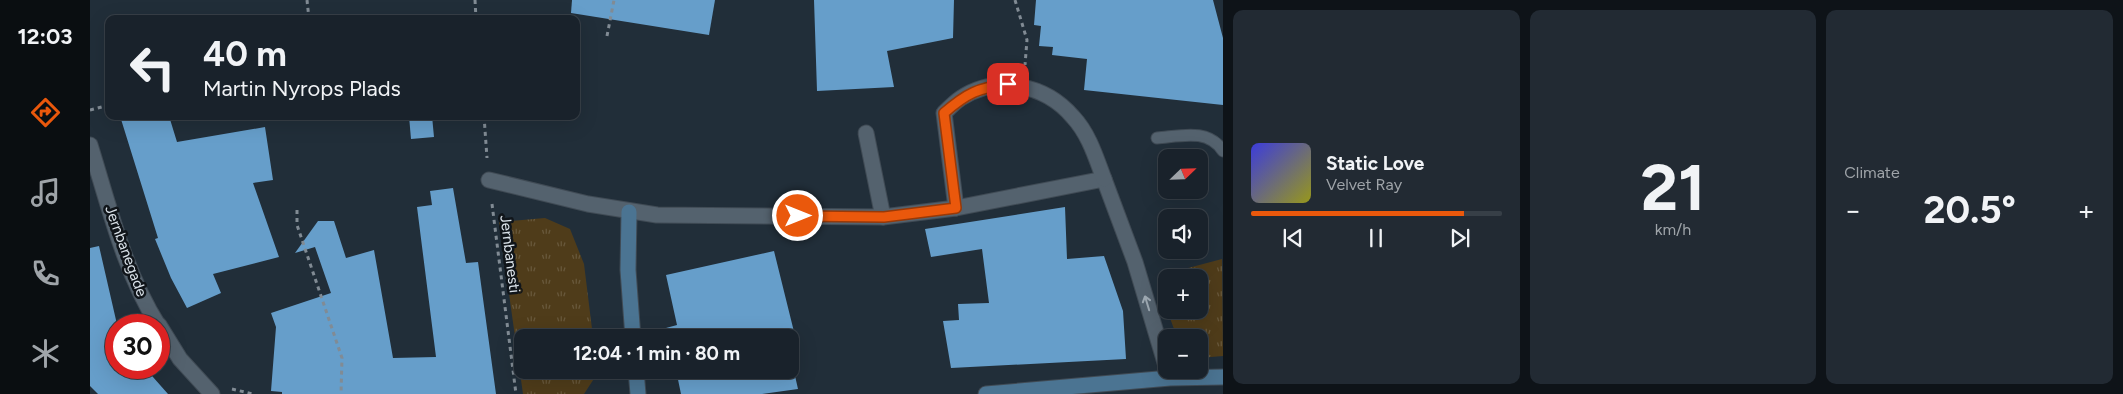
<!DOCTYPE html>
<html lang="en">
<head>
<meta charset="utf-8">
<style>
	:root { --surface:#19222b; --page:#222a33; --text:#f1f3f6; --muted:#9fa4a9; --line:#373f47; --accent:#ea580c }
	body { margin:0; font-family:Figtree,sans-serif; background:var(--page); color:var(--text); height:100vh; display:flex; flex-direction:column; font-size:19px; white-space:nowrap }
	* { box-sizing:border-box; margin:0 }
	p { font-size:16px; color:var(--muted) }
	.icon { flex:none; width:28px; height:28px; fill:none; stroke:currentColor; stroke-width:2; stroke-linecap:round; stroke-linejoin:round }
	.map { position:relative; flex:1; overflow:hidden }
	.sheet { display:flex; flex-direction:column; gap:10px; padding:10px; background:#0e1318; width:900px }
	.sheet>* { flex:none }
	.banner { position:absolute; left:15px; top:15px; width:475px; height:105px; border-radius:10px; box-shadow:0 5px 20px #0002,0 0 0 1px var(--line); background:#19222b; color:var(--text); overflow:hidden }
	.needle { width:32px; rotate:67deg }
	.tools { position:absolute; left:1068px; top:149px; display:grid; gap:10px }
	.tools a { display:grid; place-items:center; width:50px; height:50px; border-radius:10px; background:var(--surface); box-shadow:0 5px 20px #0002,0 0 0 1px var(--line); font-size:25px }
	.speed { position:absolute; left:15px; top:314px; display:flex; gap:10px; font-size:25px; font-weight:700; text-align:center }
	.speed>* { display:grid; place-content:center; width:65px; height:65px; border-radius:50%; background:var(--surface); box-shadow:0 5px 20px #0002,0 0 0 1px var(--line); line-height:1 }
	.speed .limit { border:8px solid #d22; background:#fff; color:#111 }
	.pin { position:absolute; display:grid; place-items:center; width:42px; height:42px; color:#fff; margin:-21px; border-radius:10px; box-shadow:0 2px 8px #0006 }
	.me { position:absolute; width:55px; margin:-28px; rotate:90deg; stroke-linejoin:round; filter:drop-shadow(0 0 4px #0008) }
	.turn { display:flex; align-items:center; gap:18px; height:105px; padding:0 15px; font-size:22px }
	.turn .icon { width:65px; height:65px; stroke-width:2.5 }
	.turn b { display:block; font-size:35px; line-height:42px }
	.big { font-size:38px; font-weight:700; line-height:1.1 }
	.sheet .tile { flex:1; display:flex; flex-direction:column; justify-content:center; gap:8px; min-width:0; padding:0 18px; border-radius:10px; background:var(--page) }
	.sheet .dial { align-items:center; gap:0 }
	.dial b { font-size:65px; line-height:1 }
	.song { display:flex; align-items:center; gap:15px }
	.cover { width:60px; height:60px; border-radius:8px; background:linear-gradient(135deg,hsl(240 70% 55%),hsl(60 70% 35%)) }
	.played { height:5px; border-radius:2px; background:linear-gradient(90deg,var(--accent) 85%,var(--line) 85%) }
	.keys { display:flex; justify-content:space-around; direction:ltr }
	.heat { display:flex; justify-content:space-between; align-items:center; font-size:28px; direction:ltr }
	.sheet .tiles { flex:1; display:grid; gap:10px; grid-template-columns:repeat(3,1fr) }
	.trip { position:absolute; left:424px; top:329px; width:285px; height:50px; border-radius:10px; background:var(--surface); box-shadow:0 5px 20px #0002,0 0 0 1px var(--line); font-weight:700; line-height:50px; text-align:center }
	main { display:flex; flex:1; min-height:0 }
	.dock { display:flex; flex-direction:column; width:90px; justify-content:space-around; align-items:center; background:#0a0e11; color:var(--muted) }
	.dock .icon { width:35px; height:35px }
	.dock .current { color:var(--accent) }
	.dock b { font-size:22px; color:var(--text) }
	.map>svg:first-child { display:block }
	.park { fill:url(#park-tufts) }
	.building { fill:#669eca }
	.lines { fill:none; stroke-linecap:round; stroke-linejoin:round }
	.lane-casing { stroke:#404b55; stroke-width:13 }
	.street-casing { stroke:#404b55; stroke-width:17 }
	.secondary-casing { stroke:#404b55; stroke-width:17 }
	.path { stroke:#818b94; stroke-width:3; stroke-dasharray:4 4; stroke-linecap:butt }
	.lane { stroke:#54626e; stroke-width:11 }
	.street { stroke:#54626e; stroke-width:15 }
	.secondary { stroke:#4b7492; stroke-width:15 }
	.oneway { stroke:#9ea9b2 }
	.route-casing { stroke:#983908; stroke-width:12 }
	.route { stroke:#ea580c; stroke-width:9 }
	.labels { text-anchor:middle; stroke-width:5; stroke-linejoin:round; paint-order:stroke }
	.street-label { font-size:15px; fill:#dbe3ea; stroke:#10151a }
</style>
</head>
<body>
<main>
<nav class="dock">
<b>12:03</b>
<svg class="icon current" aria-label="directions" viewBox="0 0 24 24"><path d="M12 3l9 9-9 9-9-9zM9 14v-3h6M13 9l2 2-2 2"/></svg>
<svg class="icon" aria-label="music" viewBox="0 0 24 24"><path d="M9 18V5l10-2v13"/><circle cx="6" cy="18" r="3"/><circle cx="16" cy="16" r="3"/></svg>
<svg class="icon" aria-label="phone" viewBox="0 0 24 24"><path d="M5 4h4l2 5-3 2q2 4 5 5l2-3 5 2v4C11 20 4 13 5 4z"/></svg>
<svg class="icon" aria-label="climate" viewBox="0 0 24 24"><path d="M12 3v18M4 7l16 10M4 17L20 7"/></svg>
</nav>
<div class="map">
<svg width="1133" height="394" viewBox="0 0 1133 394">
	<defs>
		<pattern id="park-tufts" width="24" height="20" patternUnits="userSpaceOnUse" patternTransform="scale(1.25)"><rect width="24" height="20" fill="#4f3c1a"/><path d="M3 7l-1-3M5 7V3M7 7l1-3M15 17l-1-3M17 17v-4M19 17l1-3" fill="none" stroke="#68583b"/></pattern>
	</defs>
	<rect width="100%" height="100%" fill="#212e39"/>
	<!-- park -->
	<g class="park">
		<path d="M455 218 480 229 494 264 503 337 432 338V370H506L507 374 494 394H433L409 222Z"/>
		<path d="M1132 259 1133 356 1109 358V338L1087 337 1077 310H1109V278L1078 277 1083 272Z"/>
	</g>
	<!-- building -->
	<g class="building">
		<path d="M482 0H625L619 35 481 13Z"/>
		<path d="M724 0H864L863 38 797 51 804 87 727 91Z"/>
		<path d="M946 0H1123L1133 38V105L994 90 997 59 962 55 963 47 949 46 951 26 944 25Z"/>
		<path d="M30 116H79L87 142 175 127 183 180 163 183 189 257 123 274 131 293 97 308 81 278 65 239 68 238Z"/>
		<path d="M319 116H342L344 137 321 139Z"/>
		<path d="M363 188 376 263 388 262 406 394H192V392L181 391 186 327 181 313 241 293 225 247 205 253 228 221H244L256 258 284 250 303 358 346 357 327 207 342 205 340 191Z"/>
		<path d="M975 207 977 259 1014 256 1033 311 1036 359 861 368 853 321 869 320 868 304 899 303 892 249 841 257 835 229Z"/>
		<path d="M9 246 26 320V368H55L78 394H8L0 386V248Z"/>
		<path d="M684 251 710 356 701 358 708 389 672 394H591L586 370H700V338H578L576 328 587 325 576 275Z"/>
	</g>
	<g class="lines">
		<!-- lane casing -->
		<g class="lane-casing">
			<path id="lane" d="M1067 138C1091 136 1118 128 1133 151"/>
		</g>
		<!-- street casing -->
		<g class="street-casing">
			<g id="street">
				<path d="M776 133 793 217"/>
				<path d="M0 145C19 206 34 271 68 325"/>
				<path d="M399 180 498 204 567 215 793 217 866 208 1014 179 1045 262 1076 366"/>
				<path d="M866 208 854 113C859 108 865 102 871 98 907 74 956 85 983 117 999 134 1006 158 1014 179"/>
				<path d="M69 325 90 359 122 394"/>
			</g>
		</g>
		<!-- secondary casing -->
		<g class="secondary-casing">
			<g id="secondary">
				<path d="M539 212 538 270 543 338"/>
				<path d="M546 370 548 394"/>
				<path d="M896 394 1080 378 1133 377"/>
			</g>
		</g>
		<!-- path -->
		<g class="path">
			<path d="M217 0 219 19"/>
			<path d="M385 0 386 19"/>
			<path d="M925 0 937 40 935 65"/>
			<path d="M517 36 524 0"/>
			<path d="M0 110 19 105"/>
			<path d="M394 116 397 158"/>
			<path d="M402 204 426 394"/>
			<path d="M207 210V225L252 358 251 394"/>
			<path d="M142 389 163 394"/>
		</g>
		<!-- lane -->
		<use href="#lane" class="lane"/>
		<!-- street -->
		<use href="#street" class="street"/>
		<!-- secondary -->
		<use href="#secondary" class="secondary"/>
	</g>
	<!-- one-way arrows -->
	<defs><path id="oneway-shaft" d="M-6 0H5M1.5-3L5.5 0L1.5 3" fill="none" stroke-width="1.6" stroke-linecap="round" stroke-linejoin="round" transform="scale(1.25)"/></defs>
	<use class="oneway" href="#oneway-shaft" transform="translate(1057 303) rotate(-107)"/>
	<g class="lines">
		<!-- route casing -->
		<g class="route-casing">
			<path id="route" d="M708 216 794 217 866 208 854 113C877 93 888 88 918 84"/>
		</g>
		<!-- route -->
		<use href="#route" class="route"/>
	</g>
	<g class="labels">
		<!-- street labels -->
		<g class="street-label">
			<text transform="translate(36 251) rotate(70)" y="5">Jernbanegade</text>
			<text transform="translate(420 254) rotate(83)" y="5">Jernbanesti</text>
		</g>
	</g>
</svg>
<div class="tools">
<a><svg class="needle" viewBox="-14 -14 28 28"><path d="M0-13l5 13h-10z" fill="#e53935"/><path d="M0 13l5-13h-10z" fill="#9fa4a9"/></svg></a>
<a><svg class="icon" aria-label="sound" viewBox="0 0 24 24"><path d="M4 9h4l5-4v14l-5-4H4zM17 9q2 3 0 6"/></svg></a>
<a>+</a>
<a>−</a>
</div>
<div class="speed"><div class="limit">30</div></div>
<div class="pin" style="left:918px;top:84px;background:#d93025"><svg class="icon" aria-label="arrive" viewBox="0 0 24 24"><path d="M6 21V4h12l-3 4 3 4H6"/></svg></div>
<svg class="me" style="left:708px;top:216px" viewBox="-20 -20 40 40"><circle r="17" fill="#ea580c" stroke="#fff" stroke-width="3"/><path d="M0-11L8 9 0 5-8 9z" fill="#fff"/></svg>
<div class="trip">12:04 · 1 min · 80 m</div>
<div class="banner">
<div class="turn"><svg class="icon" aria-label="left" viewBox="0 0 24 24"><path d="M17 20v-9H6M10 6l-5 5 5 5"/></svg><div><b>40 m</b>Martin Nyrops Plads</div></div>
</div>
</div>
<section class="sheet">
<div class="tiles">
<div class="tile">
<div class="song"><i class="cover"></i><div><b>Static Love</b><p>Velvet Ray</p></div></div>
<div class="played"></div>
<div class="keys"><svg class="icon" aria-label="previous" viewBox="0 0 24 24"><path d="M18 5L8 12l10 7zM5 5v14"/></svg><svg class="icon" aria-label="pause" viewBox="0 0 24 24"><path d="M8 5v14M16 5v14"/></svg><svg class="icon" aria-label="next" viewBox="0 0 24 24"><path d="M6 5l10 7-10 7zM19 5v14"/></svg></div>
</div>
<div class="tile dial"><b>21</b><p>km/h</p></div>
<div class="tile"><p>Climate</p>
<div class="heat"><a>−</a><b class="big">20.5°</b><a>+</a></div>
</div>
</div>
</section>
</main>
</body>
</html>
